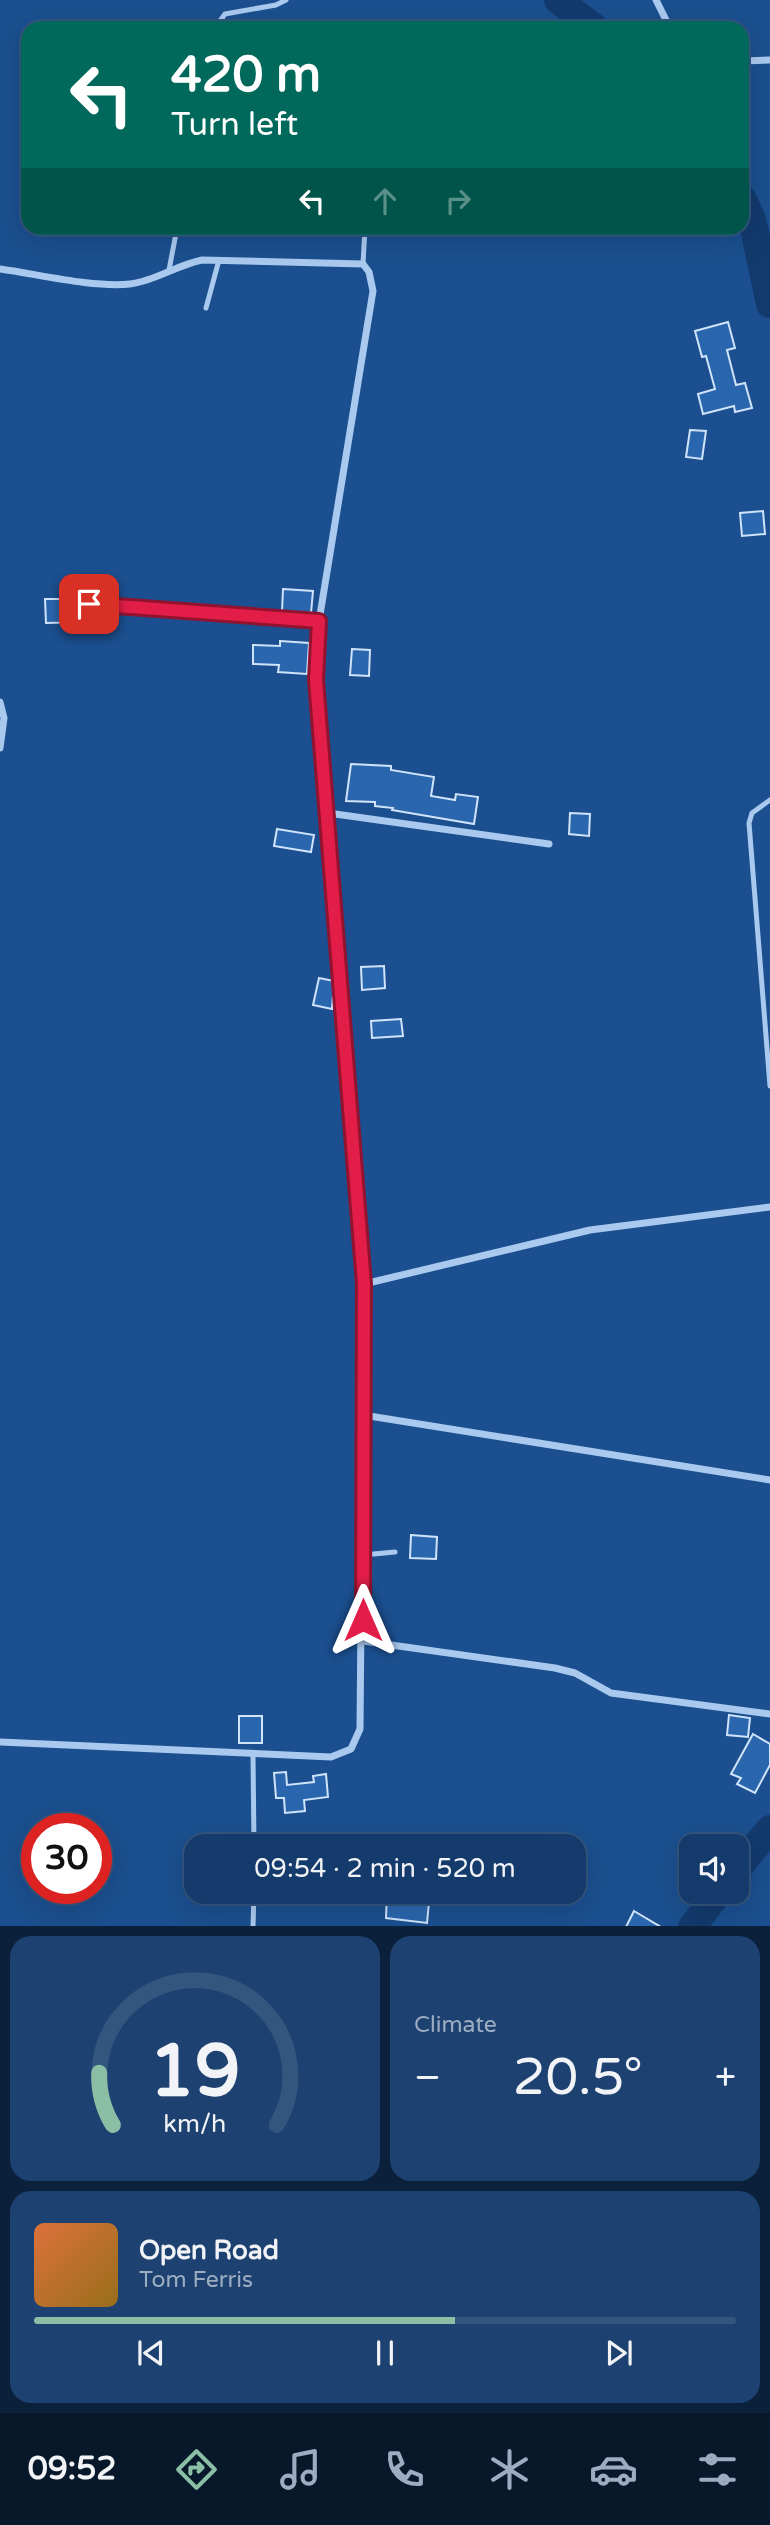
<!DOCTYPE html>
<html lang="en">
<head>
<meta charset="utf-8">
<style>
	:root { --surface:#143b6b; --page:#1d4271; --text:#f1f3f6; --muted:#9dadc1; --line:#33557e; --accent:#8abfa5 }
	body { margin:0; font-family:"Varela Round",sans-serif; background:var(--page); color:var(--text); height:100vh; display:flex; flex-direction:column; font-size:26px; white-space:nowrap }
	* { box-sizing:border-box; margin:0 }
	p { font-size:23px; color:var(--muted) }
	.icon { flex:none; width:38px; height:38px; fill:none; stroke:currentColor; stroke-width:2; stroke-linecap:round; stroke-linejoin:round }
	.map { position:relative; height:1926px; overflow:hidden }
	.sheet { display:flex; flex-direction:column; gap:10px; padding:10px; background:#0b203b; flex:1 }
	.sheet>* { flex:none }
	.guide { position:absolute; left:21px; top:21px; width:728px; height:214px; border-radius:21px; box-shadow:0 7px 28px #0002,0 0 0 2px var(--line); background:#00695c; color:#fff; overflow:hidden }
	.controls { position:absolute; left:679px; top:1834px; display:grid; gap:14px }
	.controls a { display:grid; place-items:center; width:70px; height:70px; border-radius:14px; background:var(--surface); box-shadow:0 7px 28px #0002,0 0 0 2px var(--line); font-size:35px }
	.speed { position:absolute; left:21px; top:1813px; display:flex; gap:14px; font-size:35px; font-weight:700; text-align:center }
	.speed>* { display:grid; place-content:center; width:91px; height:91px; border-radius:50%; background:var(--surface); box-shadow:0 7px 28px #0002,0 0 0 2px var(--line); line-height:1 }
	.speed .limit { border:10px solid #d22; background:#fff; color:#111 }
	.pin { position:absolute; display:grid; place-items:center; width:60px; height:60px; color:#fff; margin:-30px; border-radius:14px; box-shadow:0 4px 10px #0006 }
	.me { position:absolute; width:77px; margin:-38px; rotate:0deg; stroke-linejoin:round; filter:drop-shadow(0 0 5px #0008) }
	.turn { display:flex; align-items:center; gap:24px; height:147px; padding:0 35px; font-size:32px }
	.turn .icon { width:91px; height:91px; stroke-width:2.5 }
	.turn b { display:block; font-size:49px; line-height:60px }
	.lanes { display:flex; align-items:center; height:66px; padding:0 35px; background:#0003; justify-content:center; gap:35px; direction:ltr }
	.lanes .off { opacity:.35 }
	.big { font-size:52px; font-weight:600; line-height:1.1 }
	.sheet .card { flex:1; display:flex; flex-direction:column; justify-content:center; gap:10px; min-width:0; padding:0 24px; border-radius:21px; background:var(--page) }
	.sheet .dial { align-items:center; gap:0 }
	.dial svg { height:182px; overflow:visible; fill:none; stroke:var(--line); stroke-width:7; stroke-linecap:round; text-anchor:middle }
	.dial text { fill:var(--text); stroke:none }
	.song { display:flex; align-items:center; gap:21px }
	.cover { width:84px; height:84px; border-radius:10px; background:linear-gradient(135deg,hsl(20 70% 55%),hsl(40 70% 35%)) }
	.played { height:7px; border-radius:4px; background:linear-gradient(90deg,var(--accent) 60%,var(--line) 60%) }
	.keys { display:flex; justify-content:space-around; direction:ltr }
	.heat { display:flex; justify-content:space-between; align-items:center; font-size:38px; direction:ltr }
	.sheet .tiles { flex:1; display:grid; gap:10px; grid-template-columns:1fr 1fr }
	.card:last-child { grid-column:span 2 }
	.trip { position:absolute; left:184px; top:1834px; width:402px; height:70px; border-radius:21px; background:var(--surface); box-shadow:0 7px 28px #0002,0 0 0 2px var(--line); font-weight:600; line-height:70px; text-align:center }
	.tab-bar { display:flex; height:112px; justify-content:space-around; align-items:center; background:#08182b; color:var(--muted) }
	.tab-bar .icon { width:49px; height:49px }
	.tab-bar .current { color:var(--accent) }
	.tab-bar b { font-size:32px; color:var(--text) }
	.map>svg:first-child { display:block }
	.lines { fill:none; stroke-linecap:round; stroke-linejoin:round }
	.river { stroke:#123a6d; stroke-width:28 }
	.building { fill:#2a66ad; stroke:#cfe3fa; stroke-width:2 }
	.service { stroke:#a9c9ee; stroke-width:5 }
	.minor { stroke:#a9c9ee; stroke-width:7 }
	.route-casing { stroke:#92132f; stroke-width:18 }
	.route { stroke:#e11d48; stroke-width:12 }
</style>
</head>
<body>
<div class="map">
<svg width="770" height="1927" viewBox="0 0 770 1927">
	<rect width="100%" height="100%" fill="#1b4f8f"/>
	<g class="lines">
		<!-- river -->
		<g class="river">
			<path d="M558 0 595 28"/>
			<path d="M742 198 752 219 770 304"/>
			<path d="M737 1869 770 1829"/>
			<path d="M692 1927 719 1892"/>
		</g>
	</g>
	<!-- building -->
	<g class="building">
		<path d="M728 322 735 348 727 350 736 385 745 383 752 408 735 412 734 406 703 414 698 394 715 389 706 356 702 357 695 331Z"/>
		<path d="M690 430 706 431 702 459 686 457Z"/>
		<path d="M763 511 765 534 742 536 740 513Z"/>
		<path d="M283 589 313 591 311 613 282 611Z"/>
		<path d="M45 599H67L72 607 89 608V622L46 623Z"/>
		<path d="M280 641 309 643 307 674 278 672 279 665 253 664V645L280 646Z"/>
		<path d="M352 649 370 650 369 676 350 675Z"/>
		<path d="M351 764 391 766V770L434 777 431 796 455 800 456 794 478 797 474 824 392 810 393 808 375 806V802L346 801Z"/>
		<path d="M570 813 590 814 589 836 569 834Z"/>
		<path d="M277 829 314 835 311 852 274 846Z"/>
		<path d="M384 966 385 988 362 990 361 967Z"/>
		<path d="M319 978 334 981 332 1009 313 1005Z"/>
		<path d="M401 1019 403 1036 372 1038 371 1021Z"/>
		<path d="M411 1535 437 1537 436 1559 410 1558Z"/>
		<path d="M729 1715 750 1718 748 1737 727 1735Z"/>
		<rect x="239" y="1716" width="23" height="27"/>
		<path d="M753 1734 770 1744V1765L755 1793 737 1784 741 1778 731 1774Z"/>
		<path d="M286 1772 287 1785 314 1782 313 1776 326 1774 328 1797 304 1800 305 1811 285 1813 284 1798H276L274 1773Z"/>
		<path d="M387 1892H406L405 1899 429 1902 427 1923 386 1918Z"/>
		<path d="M634 1911 661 1927H626Z"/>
	</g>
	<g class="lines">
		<!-- service -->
		<g class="service">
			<path d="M215 28 225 14 276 5 286 0"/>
			<path d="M511 228H517"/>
			<path d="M363 264 365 228"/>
			<path d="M169 270 177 228"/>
			<path d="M206 308 219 260"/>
			<path d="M72 601 319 621"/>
			<path d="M770 800 752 813 749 823 770 1086"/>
			<path d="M363 1555 395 1552"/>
			<path d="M253 1754 254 1846"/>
			<path d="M253 1927 254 1892"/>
		</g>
		<!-- minor -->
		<g class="minor">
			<path d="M656 0 670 28"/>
			<path d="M742 61 770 60"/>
			<path d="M0 269C37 274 93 288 130 284 155 281 177 265 202 260L363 264 369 272 373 291 319 621 316 680 364 1284 360 1729 351 1749 331 1757 0 1742"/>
			<path d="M0 702 4 718 0 748"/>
			<path d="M328 813 549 844"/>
			<path d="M364 1284 590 1230 770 1207"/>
			<path d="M363 1415 770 1480"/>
			<path d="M363 1641 555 1668 575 1673 611 1693 770 1714"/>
		</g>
	</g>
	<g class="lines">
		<!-- route casing -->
		<g class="route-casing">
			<path id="route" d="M89 604 319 621 316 680 364 1284 363 1620"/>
		</g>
		<!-- route -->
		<use href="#route" class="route"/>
	</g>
</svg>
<div class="controls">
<a><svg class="icon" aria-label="sound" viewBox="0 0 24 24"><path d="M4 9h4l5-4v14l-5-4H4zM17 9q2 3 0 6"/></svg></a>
</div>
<div class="speed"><div class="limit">30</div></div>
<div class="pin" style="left:89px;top:604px;background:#d93025"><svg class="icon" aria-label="arrive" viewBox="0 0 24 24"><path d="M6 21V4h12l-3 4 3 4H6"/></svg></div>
<svg class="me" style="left:363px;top:1620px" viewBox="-20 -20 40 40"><path d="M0-17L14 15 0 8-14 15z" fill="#e11d48" stroke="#fff" stroke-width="4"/></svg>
<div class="trip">09:54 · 2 min · 520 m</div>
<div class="guide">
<div class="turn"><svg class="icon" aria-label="left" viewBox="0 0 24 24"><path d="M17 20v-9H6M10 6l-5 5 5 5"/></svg><div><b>420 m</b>Turn left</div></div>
<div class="lanes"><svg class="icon" aria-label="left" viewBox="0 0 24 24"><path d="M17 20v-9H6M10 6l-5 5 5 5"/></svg><svg class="icon off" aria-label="ahead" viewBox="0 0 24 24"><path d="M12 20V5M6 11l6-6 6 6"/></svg><svg class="icon off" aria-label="right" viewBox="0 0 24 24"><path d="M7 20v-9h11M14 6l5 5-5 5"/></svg></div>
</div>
</div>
<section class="sheet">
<div class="tiles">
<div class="card dial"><svg viewBox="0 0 100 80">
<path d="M14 69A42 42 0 1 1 86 69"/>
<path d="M14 69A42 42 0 0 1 8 46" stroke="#8abfa5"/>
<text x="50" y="56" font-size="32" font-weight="700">19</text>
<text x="50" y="72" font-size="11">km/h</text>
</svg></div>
<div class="card"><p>Climate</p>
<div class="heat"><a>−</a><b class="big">20.5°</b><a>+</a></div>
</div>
<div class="card">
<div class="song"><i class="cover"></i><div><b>Open Road</b><p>Tom Ferris</p></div></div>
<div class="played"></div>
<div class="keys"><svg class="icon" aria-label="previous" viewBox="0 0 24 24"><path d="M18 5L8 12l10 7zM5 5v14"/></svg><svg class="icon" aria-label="pause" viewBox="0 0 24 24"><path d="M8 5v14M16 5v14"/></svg><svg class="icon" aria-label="next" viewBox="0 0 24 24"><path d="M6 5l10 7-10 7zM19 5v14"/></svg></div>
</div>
</div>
</section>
<nav class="tab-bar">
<b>09:52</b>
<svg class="icon current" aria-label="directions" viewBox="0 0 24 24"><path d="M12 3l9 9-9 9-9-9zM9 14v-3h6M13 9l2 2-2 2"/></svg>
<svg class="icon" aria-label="music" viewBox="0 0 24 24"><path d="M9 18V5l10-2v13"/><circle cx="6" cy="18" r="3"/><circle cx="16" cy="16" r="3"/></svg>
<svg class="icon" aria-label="phone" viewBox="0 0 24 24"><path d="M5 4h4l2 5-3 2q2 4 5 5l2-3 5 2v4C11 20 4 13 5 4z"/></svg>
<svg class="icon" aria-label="climate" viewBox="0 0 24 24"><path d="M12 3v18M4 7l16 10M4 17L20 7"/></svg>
<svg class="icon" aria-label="car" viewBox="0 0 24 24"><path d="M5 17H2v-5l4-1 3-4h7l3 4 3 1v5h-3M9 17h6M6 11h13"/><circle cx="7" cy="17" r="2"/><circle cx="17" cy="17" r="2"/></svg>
<svg class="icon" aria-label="filters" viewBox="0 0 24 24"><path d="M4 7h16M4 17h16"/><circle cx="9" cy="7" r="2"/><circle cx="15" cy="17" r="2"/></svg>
</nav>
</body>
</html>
